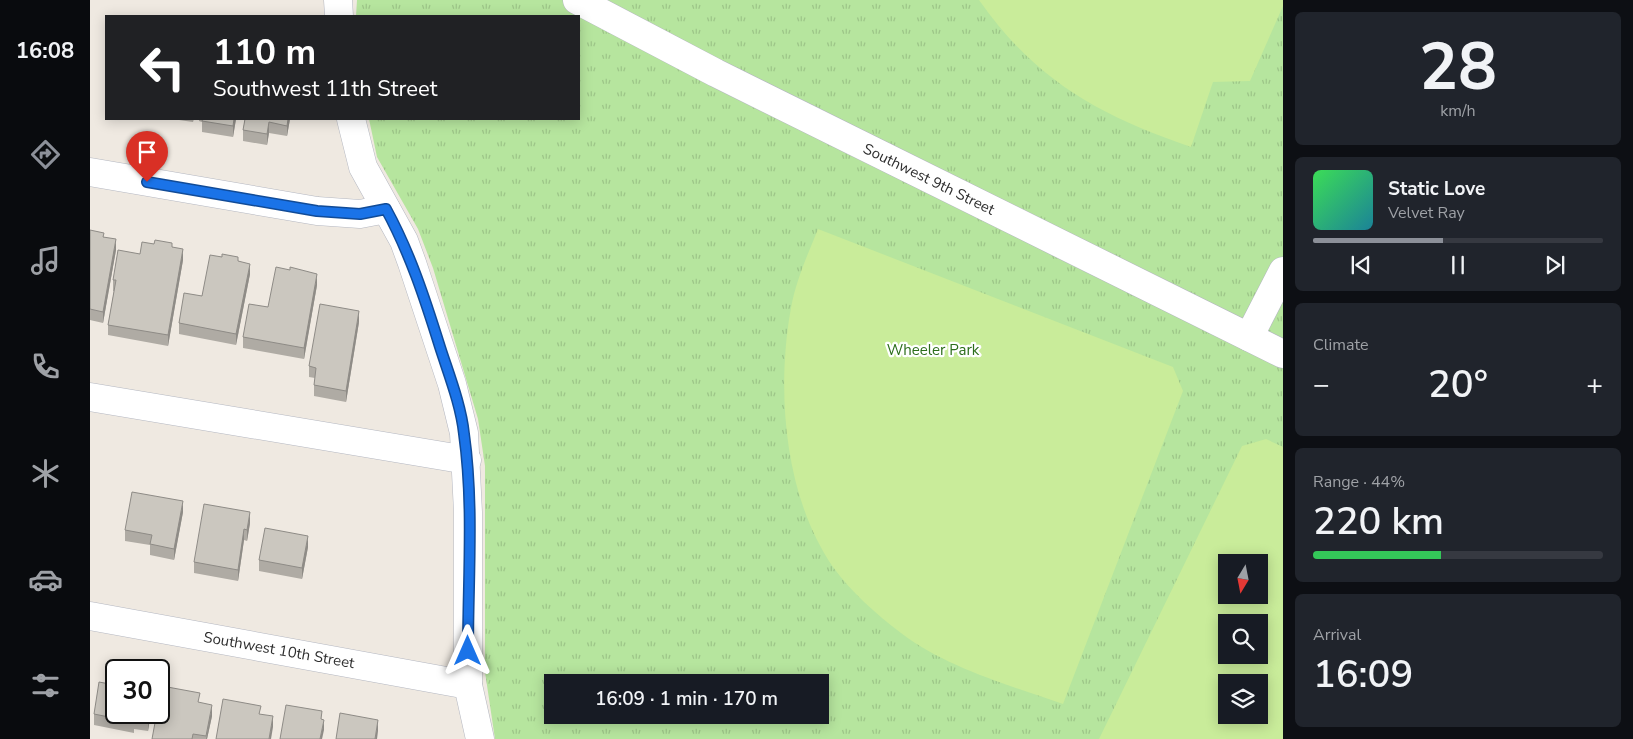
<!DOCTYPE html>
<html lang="en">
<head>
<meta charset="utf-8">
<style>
	:root { --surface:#171b24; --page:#20242c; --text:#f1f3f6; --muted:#9ea1a6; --line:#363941; --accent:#8c9099 }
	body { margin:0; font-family:"Nunito Sans",sans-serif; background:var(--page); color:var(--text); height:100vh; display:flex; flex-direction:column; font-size:19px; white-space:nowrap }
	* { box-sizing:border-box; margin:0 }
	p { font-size:16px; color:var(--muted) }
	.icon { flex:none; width:28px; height:28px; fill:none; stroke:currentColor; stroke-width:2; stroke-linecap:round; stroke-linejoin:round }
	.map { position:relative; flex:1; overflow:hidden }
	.panel { display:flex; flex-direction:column; gap:12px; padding:12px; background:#0d0f14; width:350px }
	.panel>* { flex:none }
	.banner { position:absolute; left:15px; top:15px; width:475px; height:105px; border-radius:0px; box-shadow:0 2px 12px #0003; background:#202124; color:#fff; overflow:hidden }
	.needle { width:32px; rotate:190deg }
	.tools { position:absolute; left:1128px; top:554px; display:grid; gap:10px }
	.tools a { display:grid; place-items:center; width:50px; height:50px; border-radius:0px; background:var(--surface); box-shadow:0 2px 12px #0003; font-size:25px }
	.speed { position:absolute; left:15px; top:659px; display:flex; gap:10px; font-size:25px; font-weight:700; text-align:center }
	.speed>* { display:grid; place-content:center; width:65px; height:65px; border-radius:50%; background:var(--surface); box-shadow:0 2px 12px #0003; line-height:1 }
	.speed .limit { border:2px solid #111; border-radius:8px; background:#fff; color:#111 }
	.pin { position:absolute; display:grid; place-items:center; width:42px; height:42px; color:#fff; margin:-51px -21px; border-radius:50% 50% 50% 0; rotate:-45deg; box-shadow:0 0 5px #0007 }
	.pin .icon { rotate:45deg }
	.me { position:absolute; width:55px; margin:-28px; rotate:0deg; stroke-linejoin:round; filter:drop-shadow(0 0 4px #0008) }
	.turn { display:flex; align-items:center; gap:18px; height:105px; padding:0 25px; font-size:22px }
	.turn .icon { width:65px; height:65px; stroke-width:2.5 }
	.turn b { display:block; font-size:35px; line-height:42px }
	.big { font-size:38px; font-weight:600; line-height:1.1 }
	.panel .widget { flex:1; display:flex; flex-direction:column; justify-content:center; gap:8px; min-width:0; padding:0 18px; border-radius:8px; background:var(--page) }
	.panel .dial { align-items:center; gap:0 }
	.dial b { font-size:65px; line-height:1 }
	.song { display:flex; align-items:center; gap:15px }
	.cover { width:60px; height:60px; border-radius:8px; background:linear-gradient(135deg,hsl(130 70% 55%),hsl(190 70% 35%)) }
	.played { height:5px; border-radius:2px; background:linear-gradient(90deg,var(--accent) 45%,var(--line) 45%) }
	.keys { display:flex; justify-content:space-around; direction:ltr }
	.heat { display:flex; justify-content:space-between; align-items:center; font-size:28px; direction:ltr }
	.charge { height:8px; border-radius:4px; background:linear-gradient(90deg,#34c759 44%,var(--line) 0) }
	.trip { position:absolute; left:454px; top:674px; width:285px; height:50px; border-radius:0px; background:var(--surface); box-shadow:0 2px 12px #0003; font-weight:600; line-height:50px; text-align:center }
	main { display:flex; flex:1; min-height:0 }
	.dock { display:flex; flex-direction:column; width:90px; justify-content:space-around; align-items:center; background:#090b0e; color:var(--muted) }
	.dock .icon { width:35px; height:35px }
	.dock .selected { color:var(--accent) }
	.dock b { font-size:22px; color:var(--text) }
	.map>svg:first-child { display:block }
	.park { fill:url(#park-tufts); fill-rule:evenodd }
	.pitch { fill:#c9ec9a; fill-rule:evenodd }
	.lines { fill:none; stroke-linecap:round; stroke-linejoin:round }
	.minor-casing { stroke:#b4b7c1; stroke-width:29 }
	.minor { stroke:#fff; stroke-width:28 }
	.wall { fill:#afaba4 }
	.shaded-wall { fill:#8e8b86 }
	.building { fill:#cbc7bf; stroke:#8e8b86 }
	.route-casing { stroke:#114b97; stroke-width:12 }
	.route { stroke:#1a73e8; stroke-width:9 }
	.labels { text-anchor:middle; stroke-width:4.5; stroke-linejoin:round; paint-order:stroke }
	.street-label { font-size:15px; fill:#2e2e2e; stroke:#fff }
	.park-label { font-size:15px; fill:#2c6e1b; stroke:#fff }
</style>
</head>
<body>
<main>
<nav class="dock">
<b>16:08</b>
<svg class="icon selected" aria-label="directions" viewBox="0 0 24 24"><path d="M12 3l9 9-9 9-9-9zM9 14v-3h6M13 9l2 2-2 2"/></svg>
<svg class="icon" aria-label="music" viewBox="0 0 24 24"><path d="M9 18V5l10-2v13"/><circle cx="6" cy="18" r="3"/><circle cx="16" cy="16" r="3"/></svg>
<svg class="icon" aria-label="phone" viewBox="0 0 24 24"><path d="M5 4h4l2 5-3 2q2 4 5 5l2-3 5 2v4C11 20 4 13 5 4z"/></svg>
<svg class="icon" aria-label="climate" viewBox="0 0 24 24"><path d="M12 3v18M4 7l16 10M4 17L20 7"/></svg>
<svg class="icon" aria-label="car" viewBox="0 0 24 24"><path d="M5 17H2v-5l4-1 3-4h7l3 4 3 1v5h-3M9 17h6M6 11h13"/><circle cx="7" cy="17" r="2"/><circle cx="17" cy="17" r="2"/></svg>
<svg class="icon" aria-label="filters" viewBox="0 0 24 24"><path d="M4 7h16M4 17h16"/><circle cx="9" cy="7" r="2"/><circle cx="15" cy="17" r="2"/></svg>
</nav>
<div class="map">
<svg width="1193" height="739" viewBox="0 0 1193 739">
	<defs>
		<pattern id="park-tufts" width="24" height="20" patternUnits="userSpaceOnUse" patternTransform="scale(1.25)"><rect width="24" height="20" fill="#b6e59e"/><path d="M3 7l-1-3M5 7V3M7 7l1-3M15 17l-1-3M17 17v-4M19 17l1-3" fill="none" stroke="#9dc588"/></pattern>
	</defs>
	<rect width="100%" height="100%" fill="#efe9e1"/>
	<!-- park -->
	<path class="park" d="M267 0H1193V739H405L395 672V466L388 419 343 268 328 229 287 157 279 119H489V16H266ZM1136 562H1169V595H1136ZM1136 622H1169V655H1136ZM462 682H730V715H462ZM1136 682H1169V715H1136Z"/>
	<!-- pitch -->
	<g class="pitch">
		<path d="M889 0H1193V6L1160 81 1123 82 1101 147C1010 116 946 81 889 0Z"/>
		<path d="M728 229 1083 367 1093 391 973 704C919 685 857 668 811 633 786 614 761 592 743 567 694 496 686 390 701 308 706 280 718 254 728 229Z"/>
		<path d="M1176 439 1193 447V739H1009L1152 446ZM1136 562H1169V595H1136ZM1136 622H1169V655H1136ZM1136 682H1169V715H1136Z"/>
	</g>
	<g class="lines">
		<!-- minor casing -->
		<g class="minor-casing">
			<g id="minor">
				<path d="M248 0 249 16"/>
				<path d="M487 0 626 73 1193 354"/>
				<path d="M261 119 273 167 314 241 322 263 362 384 374 433 378 512V685L390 739"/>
				<path d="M0 172 227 211 270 214 296 209"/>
				<path d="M1159 337 1193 271"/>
				<path d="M0 397 377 460"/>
				<path d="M0 616 378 685"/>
			</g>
		</g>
		<!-- minor -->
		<use href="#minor" class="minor"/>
	</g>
	<!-- wall -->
	<g class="wall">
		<path d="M82 119H104L103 122Z"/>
		<path d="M109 119H146L143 137 112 132V122L109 121Z"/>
		<path d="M155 119H200L197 136 179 133 177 145 153 141V130Z"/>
		<path d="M0 230 14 237 26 250 13 323 0 320Z"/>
		<path d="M82 247 93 260 78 346 18 335V325L24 291H23V280Z"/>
		<path d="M148 262 160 274 146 345 89 334V323L112 296Z"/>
		<path d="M227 285 214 359 153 348V337Z"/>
		<path d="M269 322 256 402 224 396V385L225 378 219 377V366Z"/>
		<path d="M93 512 84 560 60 555V545L35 541V530Z"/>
		<path d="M160 523 157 541 154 540 148 581 104 573V562Z"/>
		<path d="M218 547 212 579 169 571V560Z"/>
		<path d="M110 703 122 716 117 739H62Z"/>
		<path d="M61 712 58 731 44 729V733L4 725V714Z"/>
	</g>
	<!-- shaded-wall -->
	<g class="shaded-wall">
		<path d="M144 119H146L143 137V126Z"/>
		<path d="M198 119H200L197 136V126Z"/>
		<path d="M179 122V133L177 145V134Z"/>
		<path d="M26 239V250L13 323V312Z"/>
		<path d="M93 249V260L78 346V335Z"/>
		<path d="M160 264V274L146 345V334Z"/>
		<path d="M227 274V285L214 359V348Z"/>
		<path d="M269 311V322L256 402V391Z"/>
		<path d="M93 501V512L84 560V549Z"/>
		<path d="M160 512V523L157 541V530Z"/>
		<path d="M154 529V540L148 581V570Z"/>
		<path d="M218 536V547L212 579V568Z"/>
		<path d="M122 705V716L117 739H116Z"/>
		<path d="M59 712H61L58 731V720Z"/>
		<path d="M183 716V727L181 739H179Z"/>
		<path d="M234 720V730L232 739H230Z"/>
		<path d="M288 720V731L287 739H285Z"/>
	</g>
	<!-- building -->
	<g class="building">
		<path d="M113 119H144L143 126 112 121Z"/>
		<path d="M155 119H198L197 126 179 122 177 134 153 130Z"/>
		<path d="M0 230 14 233 13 237 26 239 13 312 0 309Z"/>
		<path d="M65 240 82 243V247L93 249 78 335 18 325 26 280H23L28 250 50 254 52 242 64 244Z"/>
		<path d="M132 254 148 257V261L160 264 146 334 89 323 94 293 112 296 120 255 132 257Z"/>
		<path d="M186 267 200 270V267L227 274 214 348 153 337 159 304 178 307Z"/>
		<path d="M230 304 269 311 256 391 224 385 226 368 219 366Z"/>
		<path d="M42 492 93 501 84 549 60 544 62 535 35 530Z"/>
		<path d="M114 504 160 512 157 530 154 529 148 570 104 562Z"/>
		<path d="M175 528 218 536 212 568 169 560Z"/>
		<path d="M26 679V712H59L58 720 44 718V722L4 714 9 682 25 685Z"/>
		<path d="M72 686 110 693 108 702 122 705 116 736 103 734 102 739H62L67 712H69V702Z"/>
		<path d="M133 699 171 706 169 714 183 716 179 739H126Z"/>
		<path d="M196 705 232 711 231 719 234 720 230 739H190Z"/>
		<path d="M250 713 288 720 285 739H246Z"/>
	</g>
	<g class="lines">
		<!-- route casing -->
		<g class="route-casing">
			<path id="route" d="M57 182 227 211 270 214 296 209C320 253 335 299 350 347 359 375 371 405 374 434 384 505 378 579 378 651"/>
		</g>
		<!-- route -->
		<use href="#route" class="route"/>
	</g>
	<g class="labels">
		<!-- street labels -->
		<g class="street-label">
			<text transform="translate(839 179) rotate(26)" y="5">Southwest 9th Street</text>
			<text transform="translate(189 650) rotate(10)" y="5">Southwest 10th Street</text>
		</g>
		<!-- park labels -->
		<g class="park-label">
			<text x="843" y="355">Wheeler Park</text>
		</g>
	</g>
</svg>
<div class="tools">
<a><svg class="needle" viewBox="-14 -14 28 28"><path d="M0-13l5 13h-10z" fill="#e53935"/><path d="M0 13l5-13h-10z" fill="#9ea1a6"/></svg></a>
<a><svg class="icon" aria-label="search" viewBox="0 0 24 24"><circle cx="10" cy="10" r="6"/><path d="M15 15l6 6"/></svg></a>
<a><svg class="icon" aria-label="layers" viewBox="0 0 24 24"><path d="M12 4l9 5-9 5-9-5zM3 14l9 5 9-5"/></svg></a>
</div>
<div class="speed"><div class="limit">30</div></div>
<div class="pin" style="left:57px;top:182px;background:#d93025"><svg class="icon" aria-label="arrive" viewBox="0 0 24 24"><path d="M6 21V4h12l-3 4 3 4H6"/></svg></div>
<svg class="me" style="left:378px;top:651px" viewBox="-20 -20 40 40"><path d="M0-17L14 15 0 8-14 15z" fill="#1a73e8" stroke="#fff" stroke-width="4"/></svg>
<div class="trip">16:09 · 1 min · 170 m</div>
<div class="banner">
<div class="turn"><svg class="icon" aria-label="left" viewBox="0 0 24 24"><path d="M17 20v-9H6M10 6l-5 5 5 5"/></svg><div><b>110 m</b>Southwest 11th Street</div></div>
</div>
</div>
<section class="panel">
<div class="widget dial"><b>28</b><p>km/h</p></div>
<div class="widget">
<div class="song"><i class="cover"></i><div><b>Static Love</b><p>Velvet Ray</p></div></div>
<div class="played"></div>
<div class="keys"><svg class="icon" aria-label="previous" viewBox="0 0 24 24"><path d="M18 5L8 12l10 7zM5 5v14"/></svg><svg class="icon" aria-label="pause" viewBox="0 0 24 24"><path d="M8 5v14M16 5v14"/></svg><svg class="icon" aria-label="next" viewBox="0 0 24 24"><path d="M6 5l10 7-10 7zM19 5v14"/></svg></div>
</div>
<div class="widget"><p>Climate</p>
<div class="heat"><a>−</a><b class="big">20°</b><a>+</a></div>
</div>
<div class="widget"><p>Range · 44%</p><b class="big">220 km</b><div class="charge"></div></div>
<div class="widget"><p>Arrival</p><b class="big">16:09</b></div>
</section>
</main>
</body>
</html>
